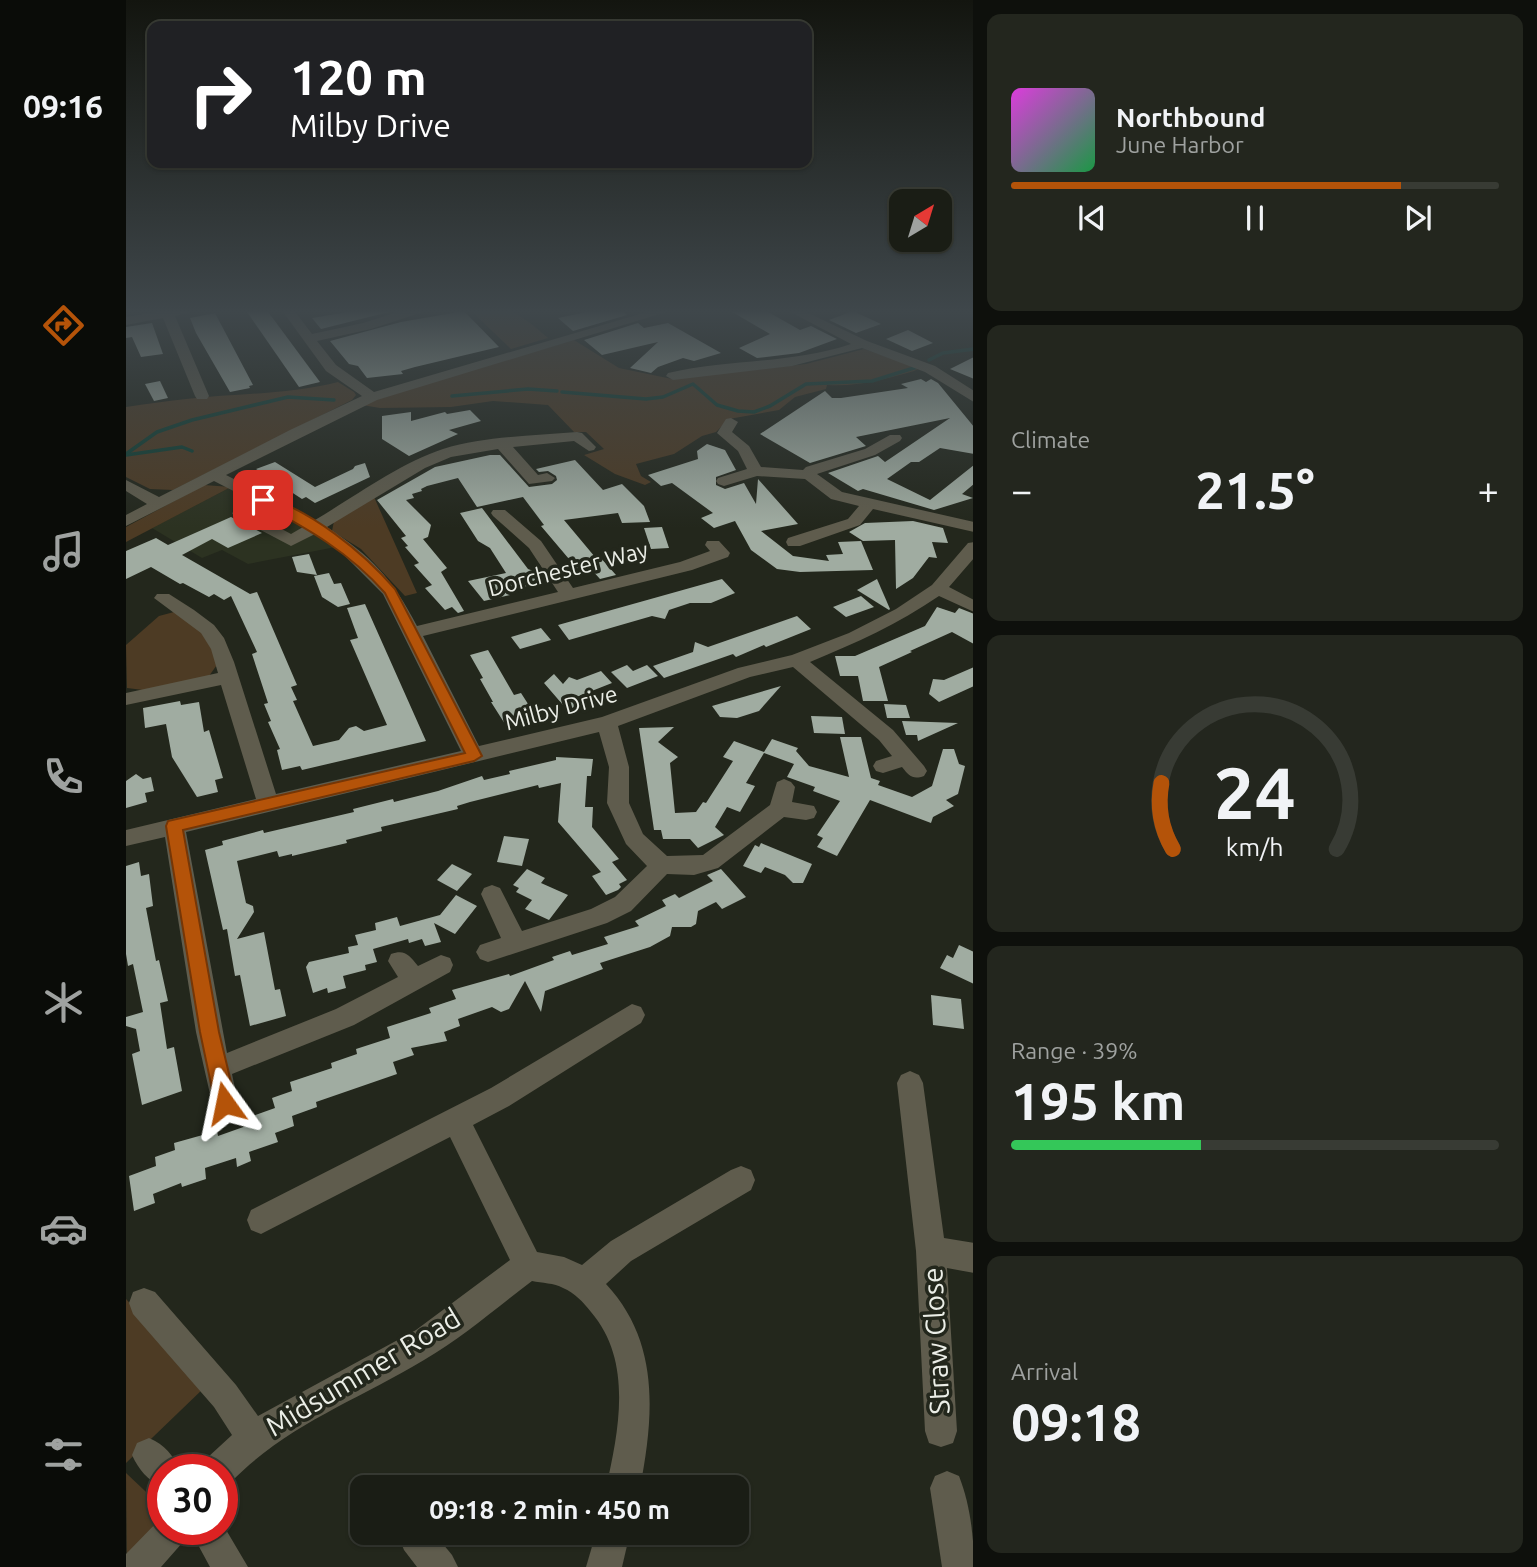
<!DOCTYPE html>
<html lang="en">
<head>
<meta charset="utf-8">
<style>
	:root { --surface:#1a1d15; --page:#23261e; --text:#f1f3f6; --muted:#9fa2a0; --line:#383b34; --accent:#b45309 }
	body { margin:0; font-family:Ubuntu,sans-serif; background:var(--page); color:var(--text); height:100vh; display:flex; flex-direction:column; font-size:26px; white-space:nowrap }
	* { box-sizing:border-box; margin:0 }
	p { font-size:23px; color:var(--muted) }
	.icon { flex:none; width:38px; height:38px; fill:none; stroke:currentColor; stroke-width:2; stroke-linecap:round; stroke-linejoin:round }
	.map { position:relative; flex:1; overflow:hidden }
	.side { display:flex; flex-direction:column; gap:14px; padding:14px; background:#0e100c; width:564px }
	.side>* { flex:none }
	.hud { position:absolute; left:21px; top:21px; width:665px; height:147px; border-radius:14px; box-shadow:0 2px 5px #0004,0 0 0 2px var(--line); background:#202124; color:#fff; overflow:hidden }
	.needle { width:46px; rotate:38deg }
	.controls { position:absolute; left:763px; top:189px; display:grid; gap:14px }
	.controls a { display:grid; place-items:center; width:63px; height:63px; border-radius:14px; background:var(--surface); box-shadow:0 2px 5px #0004,0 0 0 2px var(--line); font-size:35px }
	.speed { position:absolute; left:21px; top:1454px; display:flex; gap:14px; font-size:35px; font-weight:700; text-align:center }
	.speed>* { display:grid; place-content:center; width:91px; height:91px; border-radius:50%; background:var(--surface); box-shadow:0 2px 5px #0004,0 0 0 2px var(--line); line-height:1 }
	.speed .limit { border:10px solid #d22; background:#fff; color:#111 }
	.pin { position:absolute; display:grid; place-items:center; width:60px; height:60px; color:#fff; margin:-30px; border-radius:14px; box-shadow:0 4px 10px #0006 }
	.me { position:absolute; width:77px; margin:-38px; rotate:348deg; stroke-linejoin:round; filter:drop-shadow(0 0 5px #0008) }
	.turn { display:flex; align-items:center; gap:24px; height:147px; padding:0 28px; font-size:32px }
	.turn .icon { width:91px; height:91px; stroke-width:2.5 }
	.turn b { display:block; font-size:49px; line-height:60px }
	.big { font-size:52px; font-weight:700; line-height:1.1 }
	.side .tile { flex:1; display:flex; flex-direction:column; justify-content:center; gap:10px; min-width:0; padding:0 24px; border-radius:14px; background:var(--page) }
	.side .dial { align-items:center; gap:0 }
	.dial svg { height:182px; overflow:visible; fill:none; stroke:var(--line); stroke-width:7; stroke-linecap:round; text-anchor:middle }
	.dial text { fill:var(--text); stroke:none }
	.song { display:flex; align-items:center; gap:21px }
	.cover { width:84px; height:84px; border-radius:10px; background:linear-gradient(135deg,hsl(300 70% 55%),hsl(140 70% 35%)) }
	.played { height:7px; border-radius:4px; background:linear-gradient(90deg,var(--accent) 80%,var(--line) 80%) }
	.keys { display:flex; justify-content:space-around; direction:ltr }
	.heat { display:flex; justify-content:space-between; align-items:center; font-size:38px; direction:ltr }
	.charge { height:10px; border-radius:5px; background:linear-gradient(90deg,#34c759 39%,var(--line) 0) }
	.trip { position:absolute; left:224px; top:1475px; width:399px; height:70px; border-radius:14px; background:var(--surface); box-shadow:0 2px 5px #0004,0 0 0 2px var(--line); font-weight:700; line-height:70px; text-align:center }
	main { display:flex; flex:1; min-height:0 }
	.tabs { display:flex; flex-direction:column; width:126px; justify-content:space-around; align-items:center; background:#0a0c08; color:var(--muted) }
	.tabs .icon { width:49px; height:49px }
	.tabs .selected { color:var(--accent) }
	.tabs b { font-size:32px; color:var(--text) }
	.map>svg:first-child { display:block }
	.built { fill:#2c3221 }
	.green { fill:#4d3b24 }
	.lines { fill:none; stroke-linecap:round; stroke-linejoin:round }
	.stream { stroke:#114035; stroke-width:3.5 }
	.building { fill:#a0aca1 }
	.minor { fill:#5f5c4d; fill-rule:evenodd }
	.route { fill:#b45309; stroke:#753606; stroke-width:2 }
	.labels { text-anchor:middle; stroke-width:7; stroke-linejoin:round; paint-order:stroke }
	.street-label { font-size:23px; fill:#ebeee7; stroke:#23271c }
	.near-street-label { font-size:28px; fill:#ebeee7; stroke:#23271c }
</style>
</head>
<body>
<main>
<nav class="tabs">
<b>09:16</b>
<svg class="icon selected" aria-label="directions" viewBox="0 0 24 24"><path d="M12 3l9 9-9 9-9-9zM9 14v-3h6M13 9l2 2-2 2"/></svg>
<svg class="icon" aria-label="music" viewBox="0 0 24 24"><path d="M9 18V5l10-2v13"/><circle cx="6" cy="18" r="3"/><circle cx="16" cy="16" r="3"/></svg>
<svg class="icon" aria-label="phone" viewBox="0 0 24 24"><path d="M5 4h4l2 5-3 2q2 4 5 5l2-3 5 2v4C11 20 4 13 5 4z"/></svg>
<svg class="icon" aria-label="climate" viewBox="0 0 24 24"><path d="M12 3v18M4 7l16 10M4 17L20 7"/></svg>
<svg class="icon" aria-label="car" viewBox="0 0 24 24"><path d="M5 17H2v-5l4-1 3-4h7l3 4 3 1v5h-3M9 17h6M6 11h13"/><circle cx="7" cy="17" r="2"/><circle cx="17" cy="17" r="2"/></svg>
<svg class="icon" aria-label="filters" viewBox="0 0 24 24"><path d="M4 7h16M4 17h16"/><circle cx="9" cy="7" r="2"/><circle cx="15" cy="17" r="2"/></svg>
</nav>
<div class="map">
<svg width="848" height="1567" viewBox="0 0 848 1567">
	<rect width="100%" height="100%" fill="#23271c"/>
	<!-- built -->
	<path class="built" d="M105 487 127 498 210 547 122 564 96 550 76 558 26 528Z"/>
	<!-- green -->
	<g class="green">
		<path d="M343 309C388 309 388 309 422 338L385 349Z"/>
		<path d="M448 340 493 368 546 379 680 364 738 349 794 368 788 371C759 379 732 387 701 385L700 389 669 397 653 410 603 419 590 432 576 436 548 454 510 464 515 476 525 482 519 485 489 474 458 455 478 449 460 432H448L422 405 367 401 325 407 254 408 236 405 263 395Z"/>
		<path d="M212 382 228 392 230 395 226 400 47 490 24 489 0 477V407C20 404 40 401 60 399 111 393 162 395 212 382Z"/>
		<path d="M78 485 105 487 0 542V527Z"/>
		<path d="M248 497 291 593 279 596 235 549 206 531 208 521Z"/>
		<path d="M48 612 77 630 93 662 83 676 17 690 1 688 0 645 33 616Z"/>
		<path d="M0 1299 80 1386 0 1463Z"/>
		<path d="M0 1473 37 1508V1525L1 1567Z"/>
	</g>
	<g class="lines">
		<!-- stream -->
		<g class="stream">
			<path d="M803 360 817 353 848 349"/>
			<path d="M436 392 520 399 537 397 567 384 591 405 612 411 628 412 644 406 680 384 746 381 791 367"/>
			<path d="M326 396 402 389 431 391"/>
			<path d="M0 454 31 432 66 420 162 397 208 400"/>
			<path d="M0 455 56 447 66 451"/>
		</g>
	</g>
	<!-- building -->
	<g class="building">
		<path d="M119 309H140L194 382 173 387Z"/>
		<path d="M239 309H261L263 312 195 329 186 318Z"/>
		<path d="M474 309H493L501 315 447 331 432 318Z"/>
		<path d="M601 309H637L674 330 685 326 711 339 673 353 631 358 613 348 644 334Z"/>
		<path d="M338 311 373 347 289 367 275 371 277 374 241 378 232 366 223 364 204 341 275 322Z"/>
		<path d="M727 311 755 324 730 333 703 320Z"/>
		<path d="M89 313 127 385 123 386 124 388 104 392 70 333 64 318Z"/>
		<path d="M26 323 37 354 15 357 6 337 0 338V327Z"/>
		<path d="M512 323 518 328 542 323 595 353 568 361 557 358 532 367 525 373 504 368 532 342 476 355 458 340Z"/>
		<path d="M782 330 807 343 786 351 760 339Z"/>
		<path d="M848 357V379L824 369Z"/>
		<path d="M795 379 800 382 805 379 812 383 844 422 848 427V454L814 448 793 462H785L761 479 804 500 848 465V484L836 494 847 498 808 510 737 489 732 491 702 473 752 456 759 462 824 418 730 437 740 446 684 463 634 434 699 391 706 398H715L782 388 775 384Z"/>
		<path d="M34 381 42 398 28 401 19 384Z"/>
		<path d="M344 410 355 421 323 430 332 434 283 456 256 439V416L285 412V421L319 412 321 414Z"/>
		<path d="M581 444 599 450 610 470 590 477V485L599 489 618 483 630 504 632 479 672 524 635 531 667 556 703 561 700 555 717 554 712 542 735 541 747 570 674 572 651 569 625 550 609 521 588 528 575 518 587 513 546 483 535 486 522 475 572 459 571 451Z"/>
		<path d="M364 455H374L403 487 426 484 431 480 430 476 422 471 413 472 410 469 449 460 477 490 496 484 518 506 524 522 496 523 492 513 438 520 469 557 473 556 490 575 474 579 465 569 454 572 415 526 418 525 397 497 351 507 332 478 301 486 295 489 296 491 286 494 288 498 280 500 305 525 302 537 297 539 321 568 315 572 338 611 332 613 326 607 319 610 299 588 306 585 288 565 293 563 279 547 282 546 275 538 280 536 251 500 309 467Z"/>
		<path d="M149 462 189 487 227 469 229 466 239 463 244 477 189 503 180 497 176 499 130 469Z"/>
		<path d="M356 508 402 569 418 575 421 580 382 592 384 595 358 601 342 581 380 573 364 548 352 541 334 513Z"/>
		<path d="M105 517 136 533 102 548 86 539 56 555 124 594 131 592 171 685 165 687 171 700 167 701 187 746 213 740 223 728 230 726 238 731 261 725 224 640 232 638 221 608 239 604 300 741 176 770 174 766 156 770 151 750 154 749 142 722 145 721 138 704 142 703 126 654 131 652 105 596 98 600 88 594 83 597 57 583 54 584 25 567 0 579V551L30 538 42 545Z"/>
		<path d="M787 521 817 528 822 543 806 542 811 558 803 557 787 578 770 589 769 540 737 541 723 532 739 523Z"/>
		<path d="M536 527 543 548 525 549 518 528Z"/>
		<path d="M183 554 191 575 171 572 166 557Z"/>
		<path d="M203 573 208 584 215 583 224 604 212 607 196 597 188 576Z"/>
		<path d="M596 579 609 593 585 603H564L543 610 539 619 526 616 443 640 432 625Z"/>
		<path d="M751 579 764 609 763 610 731 590Z"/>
		<path d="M735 596 748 607 720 617 707 607Z"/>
		<path d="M811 607 829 613 833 608 848 614V644L826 632 784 651 786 652 753 667 762 701H737L732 676H714L709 656H729L799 626Z"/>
		<path d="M671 616 685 629 640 647 638 645 610 657 607 654 538 678 527 666 567 652 569 642 582 647Z"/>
		<path d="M415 628 425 640 394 649 385 637Z"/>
		<path d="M362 650 388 695 395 693 404 707 394 710 399 718 379 724 365 702H367L354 679 357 678 344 655Z"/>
		<path d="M501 665 507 671 521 665 532 676 501 688 485 672Z"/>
		<path d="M848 667V686L813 702 803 694 807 679 818 680Z"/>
		<path d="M475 671 486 683 448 698 456 707 443 712 418 683 428 674 437 684 443 677 451 680Z"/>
		<path d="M655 686 633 711 611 718 594 717 586 706Z"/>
		<path d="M54 701 55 705 73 702 78 732 83 730 97 778 89 780 92 792 71 797 46 757 40 724 19 728 17 708Z"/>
		<path d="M758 704 780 705 784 718H761Z"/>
		<path d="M685 716 716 717 719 734 688 733Z"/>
		<path d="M776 721 832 723 792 741 791 735H780Z"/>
		<path d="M548 727 532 742 552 757 544 763 549 813 570 812 577 802 580 803 607 761 597 757 608 741 638 752 646 739 672 748 670 751 683 766 723 777 714 737H735L745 778 754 781 752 785 786 797 806 786 817 749H828L833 764 839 766 832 794 820 800 828 806 807 817 805 823 744 800 711 856 691 847 697 838 691 835 714 801 687 791 689 787 661 777 668 764 638 753 620 783 629 786 614 812 601 807 589 827 598 835 572 848 564 839H537L535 830H528L513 728Z"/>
		<path d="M430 757 467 759 465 776H461L459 807H467L466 827 493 859 486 862 501 880 493 884 495 887 492 890 480 895 466 876 475 872 432 822 435 783 413 788 412 785 344 802 331 806 332 809 255 827 256 831 220 840 221 843 166 856V854L153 857 151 851 111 861 120 903 127 906 128 912 111 939 138 932 149 990 154 989 160 1016 124 1026 114 975 109 976 101 929 97 930 79 850 97 845 96 841 137 830 138 833 228 812 227 809 267 799 268 802 312 791 356 776 358 780 384 774 383 771 430 760Z"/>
		<path d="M10 774 17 779 25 777 28 791 19 793 21 802 0 808V781Z"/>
		<path d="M378 836 403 839 396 866 371 862Z"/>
		<path d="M635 843 686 864 677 883H667L659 875 639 867 635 873 617 866 629 845 633 847Z"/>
		<path d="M13 862 15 876 23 874 27 906 20 908 30 961 33 960 42 1001 34 1003 41 1049 48 1047 56 1091 16 1105 6 1054 14 1051 10 1029 0 1026V1017L17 1012 7 964 2 966 0 954V866Z"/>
		<path d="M326 864 346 874 331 891 311 880Z"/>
		<path d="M401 869 419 878 415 883 442 895 423 920 399 909 406 900 390 892 393 888 387 885Z"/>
		<path d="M595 869 620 897 596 909 590 902 572 911 570 924 565 927H546L544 936 524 947 474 963 477 969 419 991 415 1012 399 981 383 1009 375 1012 366 1007 332 1019 334 1026 318 1032 321 1041 285 1048 288 1055 267 1062 271 1074 190 1102 191 1107 166 1116 168 1126 149 1133 152 1142 123 1152 125 1161 111 1167 110 1158 79 1168 80 1179 56 1187 55 1183 27 1194 29 1203 8 1211 3 1176 30 1166 29 1157 49 1150 48 1143 91 1131 92 1136 123 1125 121 1118 149 1108 146 1098 166 1091 164 1082 206 1068 205 1063 231 1054 230 1049 264 1038 261 1027 305 1013 303 1008 330 999 326 990 383 974 384 976 428 960 426 957 444 951 446 955 482 944 478 937 513 926 509 921 540 906 536 900 549 894 553 898 587 881 581 875Z"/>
		<path d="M330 895 351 906 329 934 308 923 315 942 299 946 296 939 283 943 282 939 247 949 251 962 239 965 240 970 217 976 220 988 202 993 201 988 187 993 180 967 183 962 223 953 222 947 232 945 229 935 250 930 249 923 271 917 274 926 314 915Z"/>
		<path d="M833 945 848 952V984L814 968 821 955 827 958Z"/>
		<path d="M805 995 835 999 838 1029 807 1025Z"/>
	</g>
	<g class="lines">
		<!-- minor -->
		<g class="minor">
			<path d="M49 309H75L49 316 83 396 81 399H71L69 396 37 318 0 325V317Z"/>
			<path d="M155 309H167L186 334 237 323 281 309H299L297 312 245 329 191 341 210 365 248 392 531 309H550L251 400 100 475 189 520C228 497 274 463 317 449 360 436 407 436 451 432L456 433 470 447 468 450 463 451 448 441 387 447 412 475 421 473 429 478 426 481 403 484 372 449 325 457 299 468 201 527C246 557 266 578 291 626L432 592 403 548 367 516 365 513 367 510H379L415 541 447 588 554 562 584 551 579 545 581 541H593L604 553 602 557 566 570 297 636 353 746 476 717 612 668 666 655 723 633 770 609 806 585 842 543 848 542V558L823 587 848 600V612L813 596C772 624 730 643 684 662L767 730 798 766 801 771 798 776C787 780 783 776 776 767L757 773 750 771 747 766 750 761 766 756 753 740 667 667 624 677 492 726 503 767V803L517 834 541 856 577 855 644 805 651 782 658 779 665 782 669 787 666 802 688 806 691 812 688 818 680 820 658 817 592 868 568 875 541 874 505 911 481 923 362 962 354 959 350 952 354 945 375 938 355 894 358 888 366 885 374 888 396 931 465 909 489 897 521 866 500 844 481 803 483 767 473 732 60 832 101 1053 210 1009 272 977 262 961 265 954C279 949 283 955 292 966L315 955 324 958 327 965 324 972 228 1025 106 1074 112 1103 108 1112 99 1115 90 1112 86 1103 70 1032 39 837 0 846V830L130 799 95 685 0 705V693L92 673 85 649 75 633 28 598 31 594H43L68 610 88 625 98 638 108 662 150 794 335 751 257 594 215 552 189 534 165 546 108 516 106 513 125 500 88 481 0 526V515L21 504 0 491V480L33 497 164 430 236 396 200 371ZM137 506 177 527 165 534 126 513Z"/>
			<path d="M659 309H674L741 341 809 366 848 391V402L799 372 736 348 666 366 547 380 540 376 542 373C603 359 665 364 725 344Z"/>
			<path d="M605 418 612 422 606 432 623 446 635 467 677 470 680 467 739 449 764 435H774L776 438 774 441 749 455 691 474 716 492 848 522V532L747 509 734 525 674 546H662L660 542 662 538 722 519 733 506 705 499 679 479 631 476 598 486 592 484 590 481 592 478 621 469 612 451 591 433 600 419Z"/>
			<path d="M506 1004 515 1007 519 1015 515 1023 383 1106 347 1125 411 1252 438 1257 456 1265 485 1241 605 1170 615 1166 625 1170 629 1180 625 1190 505 1261 480 1284C534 1342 528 1415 514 1488H480C493 1430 507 1361 465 1312 457 1302 449 1293 437 1288 428 1283 416 1283 406 1281 370 1308 337 1337 298 1360 230 1401 162 1424 105 1482L96 1485V1470H76L81 1458 106 1435 88 1407 7 1314 3 1303 7 1292 18 1288 29 1292 110 1385 132 1416 290 1330 384 1260 324 1137 135 1234 125 1230 121 1220 125 1210 365 1088Z"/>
			<path d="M784 1071 793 1075 797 1083 818 1238 848 1243V1273L821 1268 831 1431 827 1443 815 1447 803 1443 799 1431 790 1251 771 1083 775 1075Z"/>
			<path d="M23 1438C39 1445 47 1455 54 1470H37V1487C21 1480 13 1470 6 1455L11 1443Z"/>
			<path d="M821 1471 833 1476C844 1504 848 1537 848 1567H816L804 1488 809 1476Z"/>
			<path d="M37 1516V1530H62L57 1542 35 1567H0V1554Z"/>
			<path d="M96 1523 122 1567H84L64 1530H96Z"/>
			<path d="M275 1533H308L326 1555 332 1567H291L278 1550 273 1538Z"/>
			<path d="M470 1533H504L496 1567H460Z"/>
		</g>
	</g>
	<!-- sky -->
	<linearGradient id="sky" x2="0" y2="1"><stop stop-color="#13150f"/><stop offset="0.59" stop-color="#3f474b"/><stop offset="1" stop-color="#3f474b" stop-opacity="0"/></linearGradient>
	<rect width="848" height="528" fill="url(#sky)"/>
	<!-- route -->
	<path class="route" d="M137 496C185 510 237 552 269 589L356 756 348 761 57 830 93 1032 110 1103 107 1110 99 1113 92 1110 89 1103 74 1032 40 826 42 821 339 753 259 593C223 552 181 528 133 503V497Z"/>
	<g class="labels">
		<!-- street labels -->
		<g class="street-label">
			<text transform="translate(442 569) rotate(-14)" y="8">Dorchester Way</text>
			<text transform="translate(435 708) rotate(-15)" y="8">Milby Drive</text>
		</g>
		<!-- near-street labels -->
		<g class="near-street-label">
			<text transform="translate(810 1341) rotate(-93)" y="10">Straw Close</text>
			<text transform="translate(237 1372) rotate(-31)" y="10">Midsummer Road</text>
		</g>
	</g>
</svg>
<div class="controls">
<a><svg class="needle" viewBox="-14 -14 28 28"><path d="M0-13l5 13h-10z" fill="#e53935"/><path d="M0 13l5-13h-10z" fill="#9fa2a0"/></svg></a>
</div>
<div class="speed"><div class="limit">30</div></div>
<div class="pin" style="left:137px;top:500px;background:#d93025"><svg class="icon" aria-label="arrive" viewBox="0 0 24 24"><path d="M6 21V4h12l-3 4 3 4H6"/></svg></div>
<svg class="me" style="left:99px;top:1103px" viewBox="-20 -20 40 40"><path d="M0-17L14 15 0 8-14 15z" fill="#b45309" stroke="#fff" stroke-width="4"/></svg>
<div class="trip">09:18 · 2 min · 450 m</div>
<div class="hud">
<div class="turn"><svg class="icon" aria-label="right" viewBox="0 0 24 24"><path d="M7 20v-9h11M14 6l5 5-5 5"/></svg><div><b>120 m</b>Milby Drive</div></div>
</div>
</div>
<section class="side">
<div class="tile">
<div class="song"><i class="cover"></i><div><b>Northbound</b><p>June Harbor</p></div></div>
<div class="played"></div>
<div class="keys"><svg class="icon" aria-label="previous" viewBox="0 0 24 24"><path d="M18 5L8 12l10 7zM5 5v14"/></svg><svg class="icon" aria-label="pause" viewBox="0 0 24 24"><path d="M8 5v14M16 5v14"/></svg><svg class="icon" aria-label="next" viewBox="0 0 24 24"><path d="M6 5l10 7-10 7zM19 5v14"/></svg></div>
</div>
<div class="tile"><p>Climate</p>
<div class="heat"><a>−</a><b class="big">21.5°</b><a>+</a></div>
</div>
<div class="tile dial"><svg viewBox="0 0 100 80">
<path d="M14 69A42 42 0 1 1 86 69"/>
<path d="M14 69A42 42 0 0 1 9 40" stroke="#b45309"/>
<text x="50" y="56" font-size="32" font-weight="700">24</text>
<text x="50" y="72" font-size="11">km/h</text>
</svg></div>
<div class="tile"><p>Range · 39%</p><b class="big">195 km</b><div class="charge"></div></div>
<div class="tile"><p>Arrival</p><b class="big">09:18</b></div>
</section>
</main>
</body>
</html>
